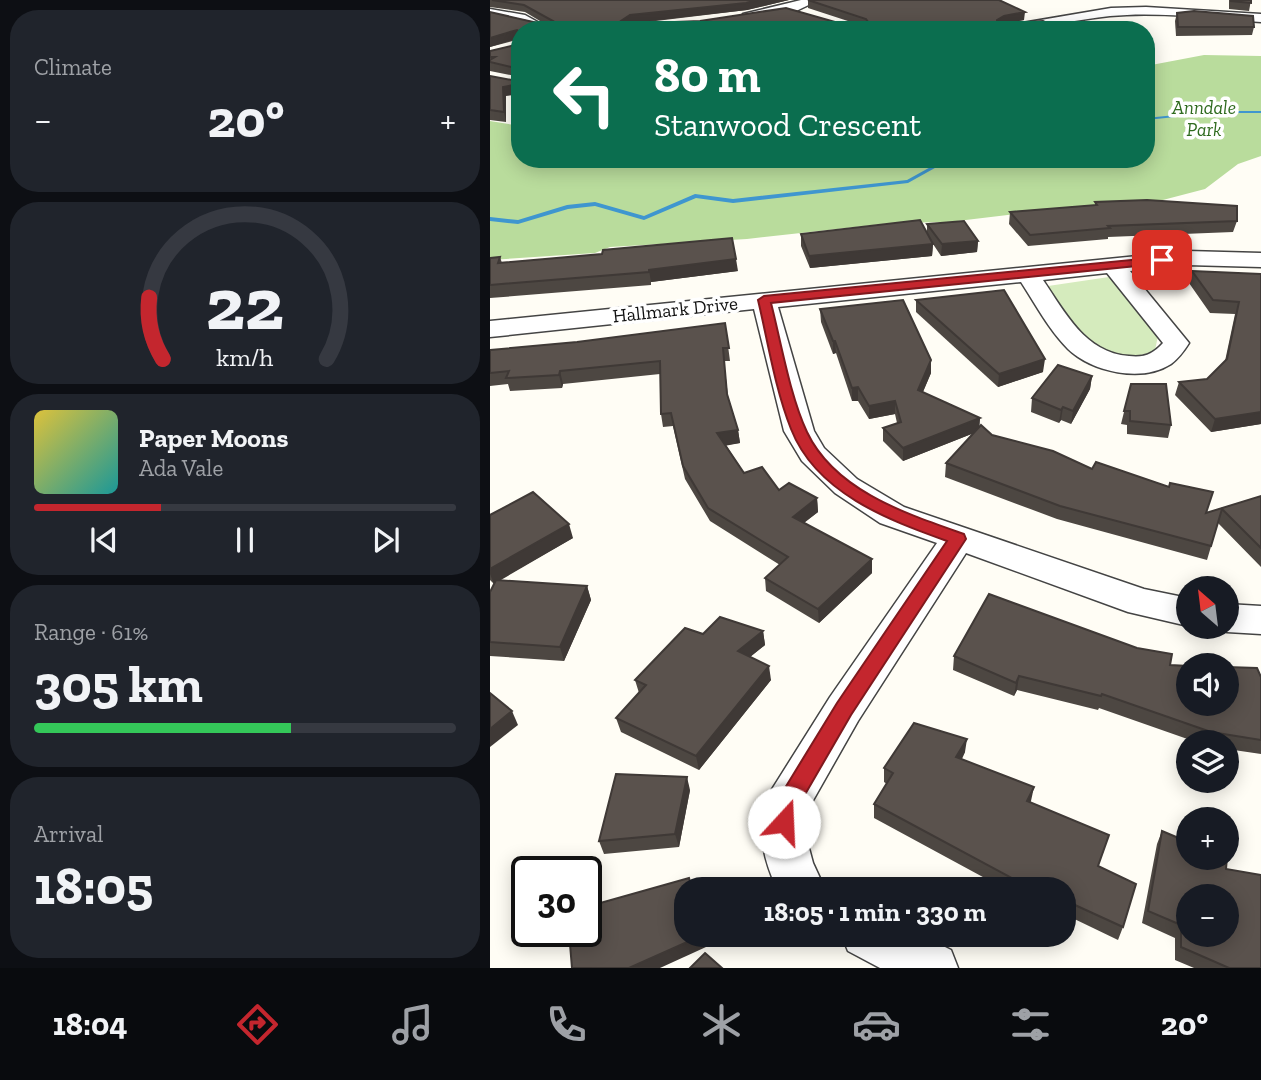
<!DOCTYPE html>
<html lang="en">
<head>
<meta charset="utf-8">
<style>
	:root { --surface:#171b24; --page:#20242c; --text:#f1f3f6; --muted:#9ea1a6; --line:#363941; --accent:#c4262e }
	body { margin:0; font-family:"Zilla Slab",serif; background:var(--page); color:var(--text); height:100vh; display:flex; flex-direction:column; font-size:26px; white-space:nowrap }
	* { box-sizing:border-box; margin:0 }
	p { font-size:23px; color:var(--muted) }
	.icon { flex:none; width:38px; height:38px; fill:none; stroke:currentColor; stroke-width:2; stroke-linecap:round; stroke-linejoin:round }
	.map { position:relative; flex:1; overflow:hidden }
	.side { display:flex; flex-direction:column; gap:10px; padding:10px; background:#0d0f14; width:490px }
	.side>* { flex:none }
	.hud { position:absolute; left:21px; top:21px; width:644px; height:147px; border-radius:28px; box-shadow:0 4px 18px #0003; background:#0b6e4f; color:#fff; overflow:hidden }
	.needle { width:46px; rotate:332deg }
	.tools { position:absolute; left:686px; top:576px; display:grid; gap:14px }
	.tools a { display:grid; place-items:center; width:63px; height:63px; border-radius:50%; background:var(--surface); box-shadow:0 4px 18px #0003; font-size:35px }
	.speed { position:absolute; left:21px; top:856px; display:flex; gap:14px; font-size:35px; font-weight:700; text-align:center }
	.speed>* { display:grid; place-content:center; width:91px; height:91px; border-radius:50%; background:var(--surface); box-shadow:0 4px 18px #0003; line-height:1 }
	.speed .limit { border:4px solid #111; border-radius:10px; background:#fff; color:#111 }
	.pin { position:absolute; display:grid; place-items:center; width:60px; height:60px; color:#fff; margin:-30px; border-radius:14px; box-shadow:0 4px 10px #0006 }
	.me { position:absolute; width:77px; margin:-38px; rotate:20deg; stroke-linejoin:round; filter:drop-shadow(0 0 5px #0008) }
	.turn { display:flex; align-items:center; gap:24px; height:147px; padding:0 28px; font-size:32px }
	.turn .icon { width:91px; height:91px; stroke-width:2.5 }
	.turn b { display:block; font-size:49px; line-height:60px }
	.big { font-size:52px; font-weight:700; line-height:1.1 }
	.side .tile { flex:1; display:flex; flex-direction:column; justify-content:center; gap:10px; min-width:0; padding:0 24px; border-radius:28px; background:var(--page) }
	.side .dial { align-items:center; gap:0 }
	.dial svg { height:182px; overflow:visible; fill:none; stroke:var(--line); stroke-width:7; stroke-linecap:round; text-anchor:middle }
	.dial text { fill:var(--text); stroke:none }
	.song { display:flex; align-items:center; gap:21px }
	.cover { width:84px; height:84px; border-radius:10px; background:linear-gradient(135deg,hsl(50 70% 55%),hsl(180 70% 35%)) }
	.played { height:7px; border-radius:4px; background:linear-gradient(90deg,var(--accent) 30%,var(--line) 30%) }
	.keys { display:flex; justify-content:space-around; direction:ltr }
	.heat { display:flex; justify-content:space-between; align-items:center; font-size:38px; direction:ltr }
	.charge { height:10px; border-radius:5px; background:linear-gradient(90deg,#34c759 61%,var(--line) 0) }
	.trip { position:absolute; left:184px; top:877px; width:402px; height:70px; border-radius:28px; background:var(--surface); box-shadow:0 4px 18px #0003; font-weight:700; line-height:70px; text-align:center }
	.tabs { display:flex; height:112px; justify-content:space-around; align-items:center; background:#090b0e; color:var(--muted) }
	.tabs .icon { width:49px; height:49px }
	.tabs .on { color:var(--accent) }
	.tabs b { font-size:32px; color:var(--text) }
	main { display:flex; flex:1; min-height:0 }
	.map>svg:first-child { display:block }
	.green { fill:#d5ebbd }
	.forest { fill:#b9dc9c }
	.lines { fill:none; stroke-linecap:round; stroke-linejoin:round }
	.stream { fill:#3f96cf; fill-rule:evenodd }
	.minor-casing { stroke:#444; stroke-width:3 }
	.minor { fill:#fff; fill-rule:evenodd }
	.wall { fill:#4d4742 }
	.shaded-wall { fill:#3f3936 }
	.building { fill:#5a524d; stroke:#3f3936; stroke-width:2; fill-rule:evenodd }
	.route { fill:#c4262e; stroke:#7f191e; stroke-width:2 }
	.labels { text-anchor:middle; stroke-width:7; stroke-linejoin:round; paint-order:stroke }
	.far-park-label { font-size:19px; font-style:italic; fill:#2f6b1f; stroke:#fff }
	.far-street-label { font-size:19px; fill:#111; stroke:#fff }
</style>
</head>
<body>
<main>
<section class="side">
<div class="tile"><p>Climate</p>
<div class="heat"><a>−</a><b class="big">20°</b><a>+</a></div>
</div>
<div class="tile dial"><svg viewBox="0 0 100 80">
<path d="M14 69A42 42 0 1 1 86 69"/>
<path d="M14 69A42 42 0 0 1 8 42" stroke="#c4262e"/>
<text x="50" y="56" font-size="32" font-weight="700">22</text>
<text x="50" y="72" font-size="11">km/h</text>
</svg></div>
<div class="tile">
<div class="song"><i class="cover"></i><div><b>Paper Moons</b><p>Ada Vale</p></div></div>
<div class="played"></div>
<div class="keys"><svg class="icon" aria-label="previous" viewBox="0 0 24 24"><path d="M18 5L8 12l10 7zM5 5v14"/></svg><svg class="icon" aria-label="pause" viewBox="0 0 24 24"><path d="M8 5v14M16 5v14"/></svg><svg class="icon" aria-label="next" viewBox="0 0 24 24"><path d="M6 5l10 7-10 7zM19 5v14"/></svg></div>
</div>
<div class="tile"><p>Range · 61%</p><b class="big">305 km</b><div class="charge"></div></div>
<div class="tile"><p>Arrival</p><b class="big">18:05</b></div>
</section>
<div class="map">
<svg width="771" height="968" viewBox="0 0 771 968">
	<rect width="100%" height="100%" fill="#fffdf5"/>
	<!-- green -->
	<path class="green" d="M619 277 668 336 665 350C608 376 585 324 558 286Z"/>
	<!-- forest -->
	<path class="forest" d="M714 55 771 56V156L748 164 715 189 646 207 569 209 459 222 402 223 257 239 120 247 105 253 0 260V121L30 126V159H656V66Z"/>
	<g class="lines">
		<!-- stream -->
		<g class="stream">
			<path d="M725 111H771V113H725L656 120V118Z"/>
			<path d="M455 159H461L418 183 243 203 206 198 154 220 105 206 78 209 28 224 0 221V217L28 220 77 205 105 202 154 216 205 194 243 199 417 180Z"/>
		</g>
		<!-- minor casing -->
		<g class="minor-casing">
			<g id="minor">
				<path d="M311 0H329L304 12 258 21 251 17 253 14Z"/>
				<path d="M656 7 771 14V22C722 19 669 11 620 16 582 20 547 30 508 30L515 26 621 8Z"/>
				<path d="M0 9 35 15 62 30C40 30 22 21 0 17Z"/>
				<path d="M697 251 771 253V267L697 265 640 271 699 343C694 351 689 358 681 364 652 383 602 372 578 349 559 330 546 305 531 282L288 307 324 431 334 448 367 479 414 507 654 589 698 598V626L638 612 476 553 368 721 317 811 316 837 323 863 335 889H287C273 858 265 826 279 794L340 697 447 543 390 523 345 493 312 461 294 431 264 309 0 337V321ZM617 273 673 343C663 354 654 358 639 356 595 353 575 312 553 280Z"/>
				<path d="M737 604 771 606V634L737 632 724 628 737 626Z"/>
				<path d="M351 934H429L461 950 468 968H390L358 951Z"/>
			</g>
		</g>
		<!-- minor -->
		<use href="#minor" class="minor"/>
	</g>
	<!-- wall -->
	<g class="wall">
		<path d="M0 0H299L257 10 141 24H352L364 23 318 8V0L534 20 519 23 30 30V77L0 71V51L29 44 30 39 0 47V12L55 24 35 12 0 7Z"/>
		<path d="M739 0H761L759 11 739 9Z"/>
		<path d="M687 13 764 27 762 35 686 36 685 21Z"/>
		<path d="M0 76 16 96V122L0 120Z"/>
		<path d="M605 202 747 221 743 232 618 237V239L538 246 519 224 520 212 605 205Z"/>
		<path d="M437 224 488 241 487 252 451 256 443 244 442 256 320 268 311 246V234L437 233Z"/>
		<path d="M10 257 12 263 248 271 161 282V285L0 298V258Z"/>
		<path d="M702 271 771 274V424L721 432 685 395 689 382 717 379 735 361 745 314 720 313 699 283Z"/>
		<path d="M426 300 553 372 508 387 426 312Z"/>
		<path d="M330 309 441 373 433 392 490 418 489 427 502 435 602 469 716 513 771 496V567L728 523 717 560 567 519 455 477 456 463 484 433 413 461 393 441V428L407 423 405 414 379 419 368 401H362L346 353 343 354 331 322Z"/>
		<path d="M235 323 240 361H234L238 396 248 430 250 443 236 445 254 473 289 490 327 498 328 512 314 523 382 559V573L329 623 276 591 275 578 290 565 220 521 195 479 183 426 173 427 171 414 170 374 73 384 72 388 20 391 18 384 0 386V350L87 342Z"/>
		<path d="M602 376 600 389 581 424 571 420 569 423 541 412 542 398Z"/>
		<path d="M641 384 681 425 678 438 637 434V425L631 424Z"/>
		<path d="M0 515 83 538 9 580 97 586 101 600 74 661 0 656V592L5 583 4 584 0 580Z"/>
		<path d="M273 631 275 645 260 657 281 680 209 770 131 732 126 718 149 693 145 680 213 634Z"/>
		<path d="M464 656 680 665 771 677V754L737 749V742H706L609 708 608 710 527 690 524 696 463 670Z"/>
		<path d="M475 752 472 759 541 801 540 802 608 866 633 927 628 940 574 914V889H515L384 818V804L397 784 394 782V768Z"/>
		<path d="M200 790 189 847 114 854 109 841Z"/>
		<path d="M672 831 736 869 771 968H704L685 960V938L652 923 667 844Z"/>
	</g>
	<!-- shaded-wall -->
	<g class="shaded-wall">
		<path d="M267 0H299L257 10 142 23 132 30 131 21 140 15Z"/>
		<path d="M535 12 534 20 514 24 507 28V20L514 16Z"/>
		<path d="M27 30 29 38 0 47V38Z"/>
		<path d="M30 84V94L16 96V122L14 112 13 87Z"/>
		<path d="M488 241 487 252 451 256 452 244Z"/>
		<path d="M443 244 442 256 320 268 319 256Z"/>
		<path d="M246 259 248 271 161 282 159 270Z"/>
		<path d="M343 341H345L346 353 343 354Z"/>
		<path d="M555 359 553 372 508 387 509 374Z"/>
		<path d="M441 360V373L428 403V390Z"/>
		<path d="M70 371 73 384 72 388 69 375Z"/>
		<path d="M602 376 600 389 581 424 583 411Z"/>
		<path d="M368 387V401H362V388Z"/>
		<path d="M405 401V414L379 419V406Z"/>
		<path d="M573 407 571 420 569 423 571 410Z"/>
		<path d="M771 412V424L721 432 725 419Z"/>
		<path d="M490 418 489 431 413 461V448Z"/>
		<path d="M248 430 250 443 229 447 227 433Z"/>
		<path d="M327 498 328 512 304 530 303 517Z"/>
		<path d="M79 524 83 538 4 584 0 574V569Z"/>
		<path d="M382 559V573L329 623 328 609Z"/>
		<path d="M97 586 101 600 74 661 70 647Z"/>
		<path d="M273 631 275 645 250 665 248 651Z"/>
		<path d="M279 666 281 680 209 770 206 756Z"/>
		<path d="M529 676 527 690 524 696 526 683Z"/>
		<path d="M22 711 28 725 0 747V729Z"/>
		<path d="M477 739 475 752 465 770 466 757Z"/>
		<path d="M197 777 200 790 189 847 185 834Z"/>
		<path d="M544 787 541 801 534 814 537 801Z"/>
		<path d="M213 934 216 947 170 968H139Z"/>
	</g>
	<!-- building -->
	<g class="building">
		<path d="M2 0H267L256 3 140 15 131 21 134 24 210 21 296 8 352 24 378 22 376 19 318 0H509L535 12 514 16 507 20V24L553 21 571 30H30V32L27 30 0 38V12L52 24H60L63 21 34 5Z"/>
		<path d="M741 0H761V3L741 1Z"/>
		<path d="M704 11 763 16 764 27H688L687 13Z"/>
		<path d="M30 38V69L0 62V60L5 57H0V51L29 44Z"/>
		<path d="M0 76 27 81 30 79V84L13 87 14 112 0 110Z"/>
		<path d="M657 200 747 206V221L618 226 620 228 540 235 520 212 607 205 605 202Z"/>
		<path d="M430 220 443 244 319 256 311 234Z"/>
		<path d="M474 221 488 241 452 244 437 224Z"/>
		<path d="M242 238 246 259 159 270V272L0 285V258L10 257 8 263 112 254 113 250Z"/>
		<path d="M702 271 771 274V412L725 419 689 382 717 379 737 359 749 302 723 300Z"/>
		<path d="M514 290 555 359 509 374 426 300Z"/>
		<path d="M413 300 441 360 428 390 490 418 413 448 393 428 411 422 405 401 379 406 368 387 362 388 345 341H343L330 309Z"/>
		<path d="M235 323 239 348H233L237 394 248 430 227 433 254 473 272 467 289 490 299 483 327 498 303 517 382 559 328 609 275 578 298 557 218 508 193 466 181 413 171 414 170 361 70 371 69 375 16 378 19 371 0 373V350L87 342Z"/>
		<path d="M568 365 602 376 583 411 573 407 571 410 542 398Z"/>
		<path d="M641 384H676L681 425 640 421V411H634Z"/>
		<path d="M491 425 502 435 563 451 602 469 606 462 679 487 680 483 723 492 716 513 771 496V548L732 509 721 546 570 506 456 463Z"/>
		<path d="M43 492 79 524 0 569V515Z"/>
		<path d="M6 580 97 586 70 647 0 642V592Z"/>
		<path d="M499 594 647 648 682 654 680 665 698 666V704H737V667L767 668 771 677V740L721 732 612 694 611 696 529 676 526 683 464 656Z"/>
		<path d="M230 617 273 631 248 651 279 666 206 756 126 718 156 685 145 680 195 628 213 634Z"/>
		<path d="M0 693 22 711 0 729Z"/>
		<path d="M424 723 477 739 466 757 544 787 537 801 619 835 608 866 646 884 633 927 574 900V889H551L532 880 531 883 384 804 403 773 394 768Z"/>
		<path d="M126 774 197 777 185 834 109 841Z"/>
		<path d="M672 831 698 842V858L737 857 736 869 771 875V968H739L691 947V925L658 911ZM698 896H737V934H698Z"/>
		<path d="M199 878 202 889H196V934L213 935 139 968H82L80 944 100 939 96 927V907Z"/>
		<path d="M215 953 232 968H200Z"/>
	</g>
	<!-- route -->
	<path class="route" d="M672 257 678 260 676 263 281 303C291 342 300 396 317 432 345 491 417 514 474 534L476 539 361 715 306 810 302 830 294 833 286 830 283 822 287 801 347 703 457 541C398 520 326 493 301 429 285 389 278 342 268 300L274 296Z"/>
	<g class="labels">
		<!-- far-park labels -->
		<g class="far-park-label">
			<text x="714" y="114">Anndale<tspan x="714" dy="22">Park</tspan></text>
		</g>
		<!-- far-street labels -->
		<g class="far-street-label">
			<text transform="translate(185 309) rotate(-6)" y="7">Hallmark Drive</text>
		</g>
	</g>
</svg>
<div class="tools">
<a><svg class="needle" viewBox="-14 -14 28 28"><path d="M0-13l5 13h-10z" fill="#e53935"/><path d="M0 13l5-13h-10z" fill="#9ea1a6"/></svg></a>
<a><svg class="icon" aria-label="sound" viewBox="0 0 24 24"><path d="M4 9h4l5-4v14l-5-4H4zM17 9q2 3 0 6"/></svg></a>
<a><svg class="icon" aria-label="layers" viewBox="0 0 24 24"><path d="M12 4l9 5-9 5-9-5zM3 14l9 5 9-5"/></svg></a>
<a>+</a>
<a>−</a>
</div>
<div class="speed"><div class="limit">30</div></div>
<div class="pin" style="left:672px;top:260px;background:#d93025"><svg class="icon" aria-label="arrive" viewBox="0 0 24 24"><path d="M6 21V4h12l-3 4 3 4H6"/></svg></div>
<svg class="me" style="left:294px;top:822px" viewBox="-20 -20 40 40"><circle r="19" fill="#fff"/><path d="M0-13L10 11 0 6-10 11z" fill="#c4262e"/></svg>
<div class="trip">18:05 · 1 min · 330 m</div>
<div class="hud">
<div class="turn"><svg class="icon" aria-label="left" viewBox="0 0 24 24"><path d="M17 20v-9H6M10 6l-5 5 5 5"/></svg><div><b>80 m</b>Stanwood Crescent</div></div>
</div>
</div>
</main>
<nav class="tabs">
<b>18:04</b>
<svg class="icon on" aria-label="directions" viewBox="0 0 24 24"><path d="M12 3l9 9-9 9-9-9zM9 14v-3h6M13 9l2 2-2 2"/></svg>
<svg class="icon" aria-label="music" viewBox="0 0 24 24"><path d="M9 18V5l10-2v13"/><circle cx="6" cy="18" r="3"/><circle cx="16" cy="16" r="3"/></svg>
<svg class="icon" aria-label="phone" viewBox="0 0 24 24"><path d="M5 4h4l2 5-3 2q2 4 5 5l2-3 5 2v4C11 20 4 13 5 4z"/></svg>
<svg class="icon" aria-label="climate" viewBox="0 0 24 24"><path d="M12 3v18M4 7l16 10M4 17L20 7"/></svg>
<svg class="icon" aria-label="car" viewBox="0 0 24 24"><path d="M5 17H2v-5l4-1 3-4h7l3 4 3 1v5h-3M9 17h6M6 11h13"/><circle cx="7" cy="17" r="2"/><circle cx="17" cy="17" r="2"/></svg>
<svg class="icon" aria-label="filters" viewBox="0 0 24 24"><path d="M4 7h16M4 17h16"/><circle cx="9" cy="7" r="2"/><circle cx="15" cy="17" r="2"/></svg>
<b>20°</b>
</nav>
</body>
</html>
